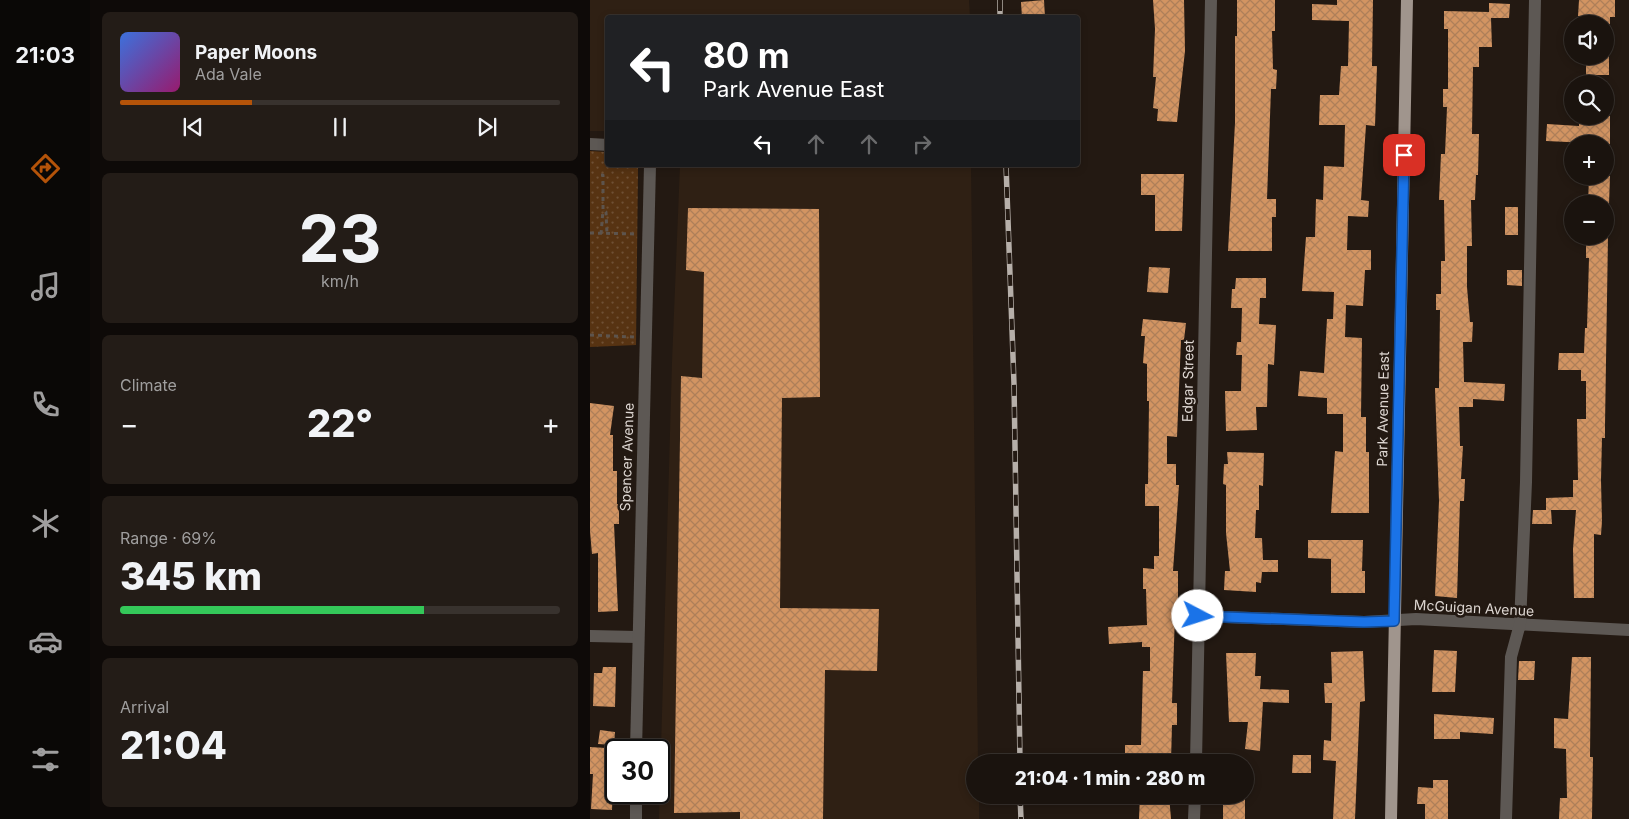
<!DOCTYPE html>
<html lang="en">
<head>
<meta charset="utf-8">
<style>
	:root { --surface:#1a130e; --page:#231c17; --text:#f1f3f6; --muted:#9f9e9e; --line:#38322e; --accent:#b45309 }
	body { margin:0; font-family:Inter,sans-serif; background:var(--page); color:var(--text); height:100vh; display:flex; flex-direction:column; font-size:19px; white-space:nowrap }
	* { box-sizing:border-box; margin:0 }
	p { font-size:16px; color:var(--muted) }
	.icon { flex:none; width:28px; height:28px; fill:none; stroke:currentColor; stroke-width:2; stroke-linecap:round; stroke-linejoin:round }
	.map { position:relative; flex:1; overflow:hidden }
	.drawer { display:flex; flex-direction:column; gap:12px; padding:12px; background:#0e0a08; width:500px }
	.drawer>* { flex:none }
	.banner { position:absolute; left:15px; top:15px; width:475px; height:152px; border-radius:5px; box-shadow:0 2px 8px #0003,0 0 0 1px var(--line); background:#202124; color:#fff; overflow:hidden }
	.fabs { position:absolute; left:974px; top:15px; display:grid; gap:10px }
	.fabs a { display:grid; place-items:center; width:50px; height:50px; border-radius:50%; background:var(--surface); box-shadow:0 2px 8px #0003,0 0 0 1px var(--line); font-size:25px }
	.speed { position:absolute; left:15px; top:739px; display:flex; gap:10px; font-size:25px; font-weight:700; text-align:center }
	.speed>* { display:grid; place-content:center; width:65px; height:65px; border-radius:50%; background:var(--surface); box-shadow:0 2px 8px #0003,0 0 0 1px var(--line); line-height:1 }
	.speed .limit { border:2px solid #111; border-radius:8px; background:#fff; color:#111 }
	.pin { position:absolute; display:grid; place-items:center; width:42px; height:42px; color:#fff; margin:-21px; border-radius:10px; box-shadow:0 2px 8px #0006 }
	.me { position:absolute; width:55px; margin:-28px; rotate:95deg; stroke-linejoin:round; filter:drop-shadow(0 0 4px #0008) }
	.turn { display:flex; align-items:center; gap:18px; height:105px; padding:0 15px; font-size:22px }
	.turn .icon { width:65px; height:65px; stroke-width:2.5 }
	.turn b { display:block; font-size:35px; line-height:42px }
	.lanes { display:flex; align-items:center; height:48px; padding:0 15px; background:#0003; justify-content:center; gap:25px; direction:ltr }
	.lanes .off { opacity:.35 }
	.big { font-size:38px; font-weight:800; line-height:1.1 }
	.drawer .card { flex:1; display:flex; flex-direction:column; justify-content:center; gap:8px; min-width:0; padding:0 18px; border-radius:8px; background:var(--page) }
	.drawer .dial { align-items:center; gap:0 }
	.dial b { font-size:65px; line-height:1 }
	.song { display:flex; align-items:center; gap:15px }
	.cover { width:60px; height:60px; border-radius:8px; background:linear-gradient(135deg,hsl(220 70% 55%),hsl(320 70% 35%)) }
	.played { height:5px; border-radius:2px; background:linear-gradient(90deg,var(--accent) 30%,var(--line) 30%) }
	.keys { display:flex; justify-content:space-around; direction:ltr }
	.heat { display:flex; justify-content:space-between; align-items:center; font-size:28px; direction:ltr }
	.charge { height:8px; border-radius:4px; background:linear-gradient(90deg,#34c759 69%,var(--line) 0) }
	.trip { position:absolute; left:376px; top:754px; width:288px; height:50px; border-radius:25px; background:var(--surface); box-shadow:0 2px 8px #0003,0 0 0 1px var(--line); font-weight:800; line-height:50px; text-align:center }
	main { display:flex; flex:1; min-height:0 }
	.tabs { display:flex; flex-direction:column; width:90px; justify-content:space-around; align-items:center; background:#0a0806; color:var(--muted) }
	.tabs .icon { width:35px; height:35px }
	.tabs .active { color:var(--accent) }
	.tabs b { font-size:22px; color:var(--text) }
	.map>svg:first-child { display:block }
	.built { fill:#2f2014 }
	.park { fill:url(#park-dots) }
	.building { fill:url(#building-cross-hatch) }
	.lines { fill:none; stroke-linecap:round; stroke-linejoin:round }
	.path { stroke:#5d544d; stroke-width:3; stroke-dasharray:4 4; stroke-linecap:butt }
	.minor { stroke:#5d5854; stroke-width:12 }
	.major { stroke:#a0958d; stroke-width:12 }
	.rail-casing { stroke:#b6afa9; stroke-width:5.5 }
	.rail { stroke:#231912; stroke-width:4; stroke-dasharray:11; stroke-linecap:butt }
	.route-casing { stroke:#114b97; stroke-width:12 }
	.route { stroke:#1a73e8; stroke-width:9 }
	.labels { text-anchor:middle; stroke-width:5; stroke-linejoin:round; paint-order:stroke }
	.street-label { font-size:14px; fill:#ded7d2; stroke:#231912 }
</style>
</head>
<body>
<main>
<nav class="tabs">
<b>21:03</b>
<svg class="icon active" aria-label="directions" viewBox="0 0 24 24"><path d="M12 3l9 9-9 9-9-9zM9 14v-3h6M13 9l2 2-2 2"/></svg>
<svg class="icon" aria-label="music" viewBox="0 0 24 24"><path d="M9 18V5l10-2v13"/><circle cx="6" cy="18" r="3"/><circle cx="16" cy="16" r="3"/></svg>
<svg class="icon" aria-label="phone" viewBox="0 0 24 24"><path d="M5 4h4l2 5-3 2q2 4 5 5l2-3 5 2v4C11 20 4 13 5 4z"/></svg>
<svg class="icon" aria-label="climate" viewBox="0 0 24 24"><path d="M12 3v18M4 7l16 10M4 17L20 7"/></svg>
<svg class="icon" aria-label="car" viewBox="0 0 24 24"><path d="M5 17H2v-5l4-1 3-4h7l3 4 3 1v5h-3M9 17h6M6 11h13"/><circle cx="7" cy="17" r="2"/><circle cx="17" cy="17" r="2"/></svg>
<svg class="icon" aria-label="filters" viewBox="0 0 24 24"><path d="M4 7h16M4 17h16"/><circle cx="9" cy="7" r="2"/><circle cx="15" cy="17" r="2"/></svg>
</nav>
<section class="drawer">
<div class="card">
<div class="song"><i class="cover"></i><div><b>Paper Moons</b><p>Ada Vale</p></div></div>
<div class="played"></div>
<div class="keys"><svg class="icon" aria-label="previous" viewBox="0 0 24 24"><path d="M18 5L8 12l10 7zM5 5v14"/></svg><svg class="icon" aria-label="pause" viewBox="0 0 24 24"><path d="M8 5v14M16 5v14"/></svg><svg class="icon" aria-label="next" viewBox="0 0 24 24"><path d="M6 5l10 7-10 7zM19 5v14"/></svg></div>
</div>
<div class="card dial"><b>23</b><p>km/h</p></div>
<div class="card"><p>Climate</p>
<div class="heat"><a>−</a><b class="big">22°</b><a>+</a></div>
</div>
<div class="card"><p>Range · 69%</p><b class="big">345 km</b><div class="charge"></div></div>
<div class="card"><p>Arrival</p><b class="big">21:04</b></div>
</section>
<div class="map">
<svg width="1039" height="819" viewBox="0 0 1039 819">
	<defs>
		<pattern id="park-dots" width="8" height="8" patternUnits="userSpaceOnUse" patternTransform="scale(1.25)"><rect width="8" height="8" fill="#573312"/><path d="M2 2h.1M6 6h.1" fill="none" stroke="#6f5034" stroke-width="1.8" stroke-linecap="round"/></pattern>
		<pattern id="building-cross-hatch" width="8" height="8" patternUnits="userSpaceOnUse" patternTransform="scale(1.25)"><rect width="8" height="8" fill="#d29462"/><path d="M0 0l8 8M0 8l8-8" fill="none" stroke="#ae7f59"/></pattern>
	</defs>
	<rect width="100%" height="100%" fill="#231912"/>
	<!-- built -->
	<g class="built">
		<path d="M0 0H379L380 17 18 18 17 131H0Z"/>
		<path d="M90 165H381L388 762H385V795H389V819H69L82 362Z"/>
	</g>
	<!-- park -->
	<path class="park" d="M0 151 17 152 18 165H47L48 168 46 345 0 347Z"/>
	<!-- building -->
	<g class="building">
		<path d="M454 0 455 18H432L431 2Z"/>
		<path d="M563 0H594L595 51 587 122 567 121 568 109 563 108 566 77H563L565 29Z"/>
		<path d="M647 0H685V31H682L683 69 687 70 686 89H681L677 199H686V217H682V251H638L645 123V36H647Z"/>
		<path d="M747 0H783L782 66H787L785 126 776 125 771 200 779 201 778 217 758 216 757 250H781V270H775L773 306 756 305 755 337 772 338 771 417H776V452H779V513H741L745 451 753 452V414H737V398L708 396 710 371 734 373 737 319H743L744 292 712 291 716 237H725L726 199 733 200 734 166 754 167 755 125H729L730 95H749L751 66H758L759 21 722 20V4L747 5Z"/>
		<path d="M989 0H1025V17H1020V24H991V16H988Z"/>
		<path d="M899 3 920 4 919 18H901L902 47H889V67H883L882 134H889L888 175H886L885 200H881L882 246H877V287L880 322H883L882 342H873L874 382 915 384 914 401 883 399V407H869L870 446H873L871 479H875L874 501H870L867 598 845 596 849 501 845 388H849L850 310H846V294H851V261H855L854 200H849L851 154H855L857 107H853V89H858V29H854V11L899 12Z"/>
		<rect x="996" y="56" width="23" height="19"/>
		<path d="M989 116H1020V144L956 141 957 124 989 126Z"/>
		<path d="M551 174H594L592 231H565V195H551Z"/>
		<path d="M999 176H1020L1019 204H998Z"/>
		<rect x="915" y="207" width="13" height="28"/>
		<path d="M98 208 229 209 230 397 192 398 190 608 289 609 287 671 235 670 233 819H150V812L84 813 91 376 112 378 114 272 96 270Z"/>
		<path d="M996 236H1018L1015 425V438H1012L1011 480 1012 521 1011 535 1004 534V598H984L983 549 986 510H961L962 524H942L943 510H956V498L983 497V480H988L987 419H996V381H991V370H968L969 353H994L995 328H997L999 258H996Z"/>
		<path d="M559 267 580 268 578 293 557 292Z"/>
		<path d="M917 270H932V286L917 285Z"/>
		<path d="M646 278H676V298H670L669 324 686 325 684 365 678 364 677 407H666L667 430 636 431 635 391H651L652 355H646L647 342H651L652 308H641L642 289H645Z"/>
		<path d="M553 319 596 323 594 340H591L587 437 577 436V464H586V485H589L583 571H588V614H585L582 703H587V725H582L581 762H535V745H551L553 671H560V647H552V642L519 644 518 627 557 625 556 589H553V568L564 569V556H569V506H555V484H558L559 401H557V364L553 363 555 336H551Z"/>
		<path d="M0 403 24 406 20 435H23V471H27V504H29V524H24L28 611 8 612V553L2 554 0 531Z"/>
		<path d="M637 452 674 453 673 486 669 485V510H666L665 538H672L673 560H688V572H672L671 583 666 582V592L634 590 635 571H640L636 533V485L633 484 634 464H638Z"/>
		<path d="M718 540H773L772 571H775V593H741V559L718 558Z"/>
		<path d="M844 650 867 651 865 692H842Z"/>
		<path d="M773 651 775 701 770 702 765 819H743L746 761 733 760 734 740 741 741 742 703H735L734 683H742L741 652Z"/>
		<path d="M636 653H666L665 676H671L670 689 699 690V703L673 702 670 751 655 749 658 722H639Z"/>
		<path d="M982 657H1001L1000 757H1003L1002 819H969L970 798H977L976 749 964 748V718L978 719Z"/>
		<path d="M929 661H945L944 680H928Z"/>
		<path d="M13 667H26L25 707 3 706 4 673H12Z"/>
		<path d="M844 714 904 718 903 734 870 732V739H844Z"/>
		<path d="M10 730 25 732 24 745 8 744Z"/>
		<path d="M0 747 16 748 14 783H23L22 810 1 809 3 774H0Z"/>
		<path d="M703 755H721V773H702Z"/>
		<path d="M843 780H858V819H835V804H827L828 787 843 788Z"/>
		<path d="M550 795H579L581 819H549Z"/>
		<rect x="633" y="795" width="22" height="24"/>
	</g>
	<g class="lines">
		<!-- path -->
		<g class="path">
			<path d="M11 175H13V210L16 212 17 234"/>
			<path d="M0 233 46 234"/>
			<path d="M11 234 13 210"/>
			<path d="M0 335 44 337"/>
		</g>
		<!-- minor -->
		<g class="minor">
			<path d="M0 144 18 145"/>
			<path d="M608 616 774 622 826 619 1039 630"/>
			<path d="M0 636 47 637"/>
			<path d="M46 750 60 165"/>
			<path d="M606 762 621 0"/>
			<path d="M46 819V792"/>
			<path d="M604 819 605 795"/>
			<path d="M916 819 921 657 930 624 936 482 945 0"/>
		</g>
		<!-- major -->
		<path class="major" d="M801 819 817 0"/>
		<!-- rail casing -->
		<g class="rail-casing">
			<g id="rail">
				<path d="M410 0V18"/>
				<path d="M416 165 424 384 430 762"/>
				<path d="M430 795 431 819"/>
			</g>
		</g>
		<!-- rail -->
		<use href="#rail" class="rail"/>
	</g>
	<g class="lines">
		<!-- route casing -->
		<g class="route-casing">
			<path id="route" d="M608 616 774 622 804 621 814 155"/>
		</g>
		<!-- route -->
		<use href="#route" class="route"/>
	</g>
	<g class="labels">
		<!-- street labels -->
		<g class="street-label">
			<text transform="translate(598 381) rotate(-89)" y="5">Edgar Street</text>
			<text transform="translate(793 409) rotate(-89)" y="5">Park Avenue East</text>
			<text transform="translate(37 457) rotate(-88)" y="5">Spencer Avenue</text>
			<text transform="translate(884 608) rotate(3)" y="5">McGuigan Avenue</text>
		</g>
	</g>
</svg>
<div class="fabs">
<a><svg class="icon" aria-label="sound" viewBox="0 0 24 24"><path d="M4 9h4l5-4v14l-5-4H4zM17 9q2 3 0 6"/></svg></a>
<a><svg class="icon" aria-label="search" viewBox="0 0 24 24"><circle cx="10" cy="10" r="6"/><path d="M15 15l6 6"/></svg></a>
<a>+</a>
<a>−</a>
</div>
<div class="speed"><div class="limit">30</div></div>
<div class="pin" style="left:814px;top:155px;background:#d93025"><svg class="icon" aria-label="arrive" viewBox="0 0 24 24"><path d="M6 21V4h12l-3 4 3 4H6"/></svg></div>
<svg class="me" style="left:608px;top:616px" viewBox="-20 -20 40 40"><circle r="19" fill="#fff"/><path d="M0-13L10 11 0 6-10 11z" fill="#1a73e8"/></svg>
<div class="trip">21:04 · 1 min · 280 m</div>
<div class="banner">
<div class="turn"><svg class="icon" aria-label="left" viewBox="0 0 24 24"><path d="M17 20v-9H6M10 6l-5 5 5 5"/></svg><div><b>80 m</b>Park Avenue East</div></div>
<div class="lanes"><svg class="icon" aria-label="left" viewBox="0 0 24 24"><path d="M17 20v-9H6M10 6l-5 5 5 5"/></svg><svg class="icon off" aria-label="ahead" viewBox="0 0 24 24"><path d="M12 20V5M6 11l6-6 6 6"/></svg><svg class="icon off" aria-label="ahead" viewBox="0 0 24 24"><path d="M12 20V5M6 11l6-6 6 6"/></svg><svg class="icon off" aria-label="right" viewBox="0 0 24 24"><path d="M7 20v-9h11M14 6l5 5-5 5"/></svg></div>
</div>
</div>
</main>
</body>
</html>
